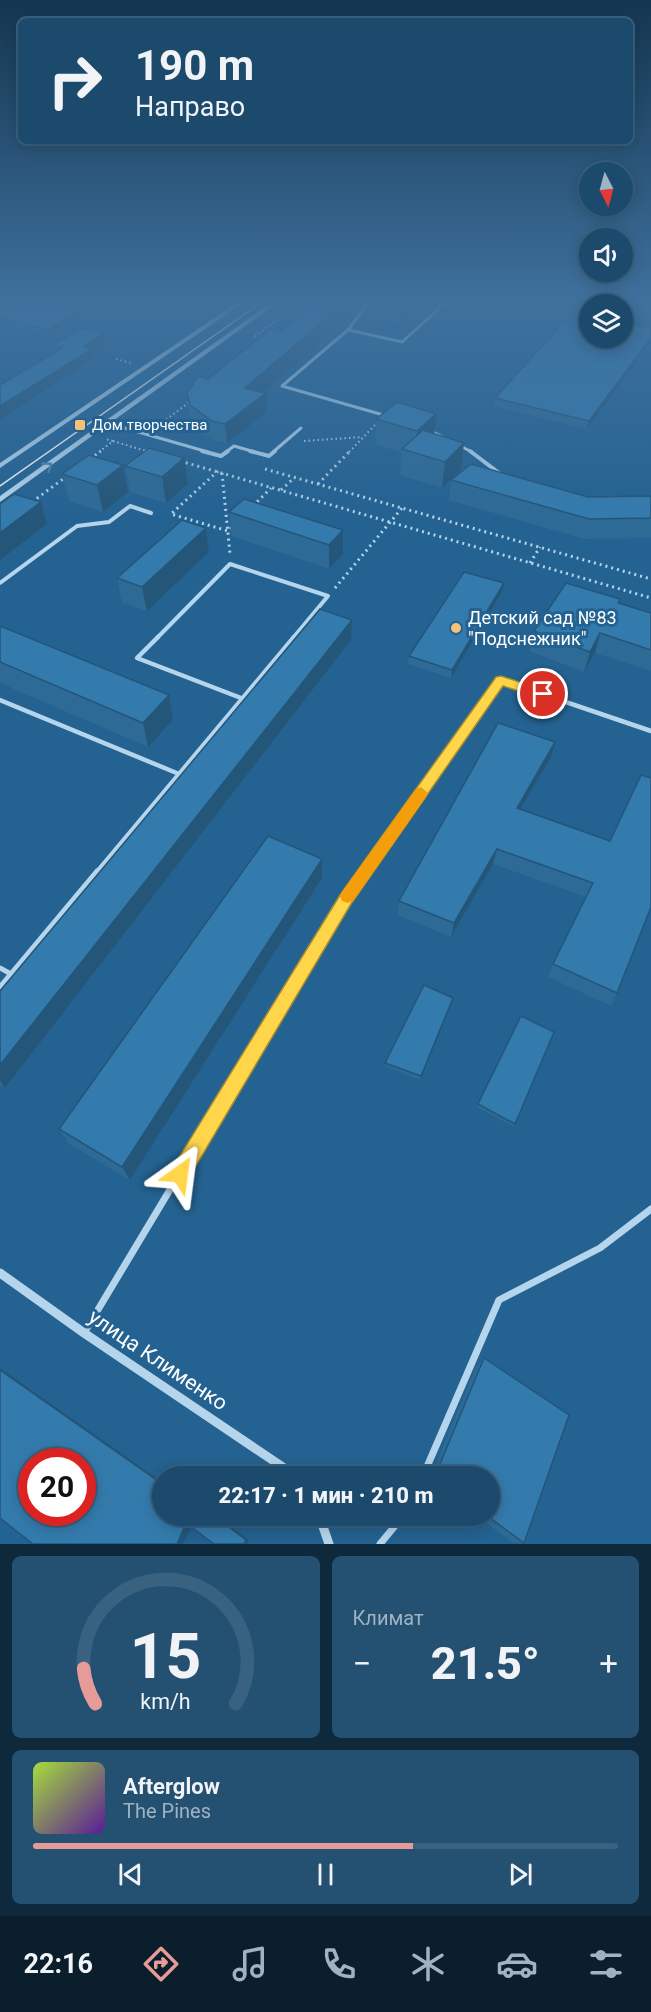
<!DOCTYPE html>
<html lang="ru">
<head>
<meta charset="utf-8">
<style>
	:root { --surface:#1b4a6d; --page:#245172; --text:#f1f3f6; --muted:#a0b3c2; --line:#396280; --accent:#e69b98 }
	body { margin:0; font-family:Roboto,sans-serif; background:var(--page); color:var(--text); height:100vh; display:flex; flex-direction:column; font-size:22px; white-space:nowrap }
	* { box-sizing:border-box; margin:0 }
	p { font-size:20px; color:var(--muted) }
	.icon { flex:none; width:33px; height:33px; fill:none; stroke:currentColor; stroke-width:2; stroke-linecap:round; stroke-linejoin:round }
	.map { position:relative; height:1544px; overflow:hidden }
	.drawer { display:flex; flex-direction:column; gap:12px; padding:12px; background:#0f293c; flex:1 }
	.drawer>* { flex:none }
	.top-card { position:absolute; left:18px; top:18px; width:615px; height:126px; border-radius:9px; box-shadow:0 3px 15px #0003,0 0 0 2px var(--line); background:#1b4a6d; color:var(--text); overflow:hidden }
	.needle { width:39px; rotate:174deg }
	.buttons { position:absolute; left:579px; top:162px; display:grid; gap:12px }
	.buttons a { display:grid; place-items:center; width:54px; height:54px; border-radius:50%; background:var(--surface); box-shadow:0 3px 15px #0003,0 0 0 2px var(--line); font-size:30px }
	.speed { position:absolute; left:18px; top:1448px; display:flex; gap:12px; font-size:30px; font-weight:700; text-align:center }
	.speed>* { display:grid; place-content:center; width:78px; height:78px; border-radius:50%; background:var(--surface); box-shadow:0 3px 15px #0003,0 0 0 2px var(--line); line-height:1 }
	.speed .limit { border:9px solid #d22; background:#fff; color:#111 }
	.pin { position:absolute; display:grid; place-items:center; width:51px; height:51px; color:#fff; margin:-26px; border:3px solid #fff; border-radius:50%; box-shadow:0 2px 6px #0007 }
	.me { position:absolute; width:66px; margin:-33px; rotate:31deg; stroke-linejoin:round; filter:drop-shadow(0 0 4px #0008) }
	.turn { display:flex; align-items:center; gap:21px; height:126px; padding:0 18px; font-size:27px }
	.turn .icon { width:78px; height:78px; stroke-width:2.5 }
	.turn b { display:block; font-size:42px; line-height:51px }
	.big { font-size:45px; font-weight:800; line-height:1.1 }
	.drawer .card { flex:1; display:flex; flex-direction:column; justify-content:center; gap:9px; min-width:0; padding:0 21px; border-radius:9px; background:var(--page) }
	.drawer .dial { align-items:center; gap:0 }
	.dial svg { height:156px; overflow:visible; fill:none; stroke:var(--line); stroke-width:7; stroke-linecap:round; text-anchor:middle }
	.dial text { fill:var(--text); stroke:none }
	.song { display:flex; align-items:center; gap:18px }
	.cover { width:72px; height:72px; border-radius:9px; background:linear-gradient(135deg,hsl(80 70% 55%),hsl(270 70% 35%)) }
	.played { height:6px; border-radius:3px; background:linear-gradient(90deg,var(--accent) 65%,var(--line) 65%) }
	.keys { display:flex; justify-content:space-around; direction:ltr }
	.heat { display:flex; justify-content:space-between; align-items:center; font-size:33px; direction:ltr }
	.drawer .tiles { flex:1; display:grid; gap:12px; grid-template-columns:1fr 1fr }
	.card:last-child { grid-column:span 2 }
	.trip { position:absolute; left:152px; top:1466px; width:348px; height:60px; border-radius:30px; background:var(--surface); box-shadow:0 3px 15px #0003,0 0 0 2px var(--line); font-weight:800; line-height:60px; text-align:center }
	.menu { display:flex; height:96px; justify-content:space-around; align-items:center; background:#0b1e2c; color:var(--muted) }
	.menu .icon { width:42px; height:42px }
	.menu .on { color:var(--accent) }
	.menu b { font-size:27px; color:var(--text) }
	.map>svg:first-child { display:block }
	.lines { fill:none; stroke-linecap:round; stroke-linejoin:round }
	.path-far1 { stroke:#b5d5ec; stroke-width:2; stroke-dasharray:1.5 3; stroke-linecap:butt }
	.path { stroke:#b5d5ec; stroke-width:3; stroke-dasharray:2 4; stroke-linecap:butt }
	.service-far4 { stroke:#b5d5ec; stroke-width:3 }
	.service-far3 { stroke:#b5d5ec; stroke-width:4 }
	.service-far2 { stroke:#b5d5ec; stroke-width:4.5 }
	.service-far1 { stroke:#b5d5ec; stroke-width:5 }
	.service { stroke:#b5d5ec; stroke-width:7 }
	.minor { stroke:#b5d5ec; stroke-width:9 }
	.tertiary { fill:#b5d5ec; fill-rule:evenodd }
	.tram { stroke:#fff; stroke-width:1.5 }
	.wall { fill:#2d6a95 }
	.shaded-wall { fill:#245679 }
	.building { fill:#347bad; stroke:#245679; stroke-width:1.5; fill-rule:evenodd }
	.oneway { stroke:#5084ac }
	.route { fill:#ffd54a; stroke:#a68a30; stroke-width:1.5 }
	.slow { fill:#f59e0b }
	.poi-dot { fill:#f7c178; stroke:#246291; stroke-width:2 }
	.labels { text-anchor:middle; stroke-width:6; stroke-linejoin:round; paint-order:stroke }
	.far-poi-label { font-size:15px; fill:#fff; stroke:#246291; text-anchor:start }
	.poi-label { font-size:18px; fill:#fff; stroke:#246291; text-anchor:start }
	.near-street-label { font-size:21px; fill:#fff; stroke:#246291 }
</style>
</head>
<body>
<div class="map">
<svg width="651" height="1544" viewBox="0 0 651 1544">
	<rect width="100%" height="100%" fill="#246291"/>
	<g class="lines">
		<!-- path-far1 -->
		<g class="path-far1">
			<path d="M264 339 255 336 298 304"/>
			<path d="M116 359 131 363"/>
			<path d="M159 425 191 401"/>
			<path d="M113 441 149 452"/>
			<path d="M304 441 362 437"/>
			<path d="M99 452 113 441 105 439"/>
			<path d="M349 452 376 424"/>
		</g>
		<!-- path -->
		<g class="path">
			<path d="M144 451 149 452"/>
			<path d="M90 459 101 451"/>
			<path d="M180 461 651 598"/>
			<path d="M265 469 651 579"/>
			<path d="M218 471 171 514 228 531 233 526"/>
			<path d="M222 473 230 554"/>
			<path d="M318 484 350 451"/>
			<path d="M281 490 294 478"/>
			<path d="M32 502 67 476"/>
			<path d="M253 506 271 488"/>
			<path d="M530 563 540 547"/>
			<path d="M335 588 402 508"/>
		</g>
		<!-- service-far4 -->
		<g class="service-far4">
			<path d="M367 304 349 329 282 386 387 416"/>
			<path d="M349 330 402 342 444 304"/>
			<path d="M107 423 208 452"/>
			<path d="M429 430 472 452"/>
			<path d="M226 452 234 446 255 452"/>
			<path d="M273 452 301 428"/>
		</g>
		<!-- service-far3 -->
		<g class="service-far3">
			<path d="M202 451 221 456 228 451"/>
			<path d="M250 451 269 456 275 451"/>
			<path d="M470 451 503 476"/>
			<path d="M0 583 77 526 109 522 130 506 151 513"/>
			<path d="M157 638 230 564 328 596 293 638"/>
		</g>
		<!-- service-far2 -->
		<g class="service-far2">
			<path d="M158 637 137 658 241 698"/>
			<path d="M0 700 179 774"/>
			<path d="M96 873 294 637"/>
			<path d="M364 873 501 680 651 731"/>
		</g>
		<!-- service-far1 -->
		<g class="service-far1">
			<path d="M0 968 11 974"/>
			<path d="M0 987 97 871"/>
			<path d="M182 1170 345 900 365 871"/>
		</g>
		<!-- service -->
		<g class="service">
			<path d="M84 1333 183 1168"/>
			<path d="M423 1476 499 1300 600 1248 651 1209"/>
			<path d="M380 1544 404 1515"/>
		</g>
		<!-- minor -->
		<g class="minor">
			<path d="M0 1273 84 1333 296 1476"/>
			<path d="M319 1515 329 1544"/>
		</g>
		<!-- tertiary -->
		<g class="tertiary">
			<path d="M235 304H242L0 468V463Z"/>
			<path d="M269 304H276L0 502V496Z"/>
		</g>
		<!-- tram -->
		<path class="tram" d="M0 486 259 304"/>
	</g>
	<!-- wall -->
	<g class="wall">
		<path d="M114 304H165L150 313Z"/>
		<path d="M308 304H353V314L263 392 267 412 227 443 214 440 192 424 189 412 187 393 280 331 312 305Z"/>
		<path d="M373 304H423L400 325 372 319Z"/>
		<path d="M0 308 84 309 85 312 48 334 0 322Z"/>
		<path d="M104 334 106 344 93 352 94 359 0 419V385L54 353 52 345Z"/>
		<path d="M622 338 587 429 494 406 495 398Z"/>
		<path d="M376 419 434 434 461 469 442 488 400 475 402 453 375 444Z"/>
		<path d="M184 458 188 484 166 503 130 492 125 466Z"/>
		<path d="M62 474 128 492 103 512 69 501Z"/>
		<path d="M451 480 588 497 651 496V538L584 539 449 500Z"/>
		<path d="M229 512 343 530V554L329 569 231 536Z"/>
		<path d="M206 528 209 552 147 611 122 603 117 578Z"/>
		<path d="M504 583 502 592 451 678 408 664 409 656Z"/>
		<path d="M618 603 651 613V671L595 653 584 672 529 651 534 631Z"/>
		<path d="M352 620 351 640 5 1088 0 1085V991Z"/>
		<path d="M0 626 173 720 148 747 0 683Z"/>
		<path d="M551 757 521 809 610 841 617 993 611 1006 548 977 553 964 586 897 493 864 451 937 397 915 399 901Z"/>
		<path d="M322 859V878L130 1180 69 1144 59 1129Z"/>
		<path d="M453 998 420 1080 385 1066V1063Z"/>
		<path d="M554 1032 514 1127 477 1107 478 1104Z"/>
		<path d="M484 1358 524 1543H514L475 1515H489V1476H431L476 1367Z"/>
	</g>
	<!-- shaded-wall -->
	<g class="shaded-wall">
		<path d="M149 304H165L150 313Z"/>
		<path d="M343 304H353V314L246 407 245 388Z"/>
		<path d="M401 304H423L400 325Z"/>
		<path d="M84 309 85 312 48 334 47 330Z"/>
		<path d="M104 334 106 344 93 352 94 359 0 419V406L84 346Z"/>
		<path d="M651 338V342L587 429 589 421Z"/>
		<path d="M266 393 267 412 227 443 225 424Z"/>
		<path d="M436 414 434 439 415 453 417 431Z"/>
		<path d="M464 443 461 469 442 488 445 462Z"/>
		<path d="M184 458 188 484 166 503 162 477Z"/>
		<path d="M123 465 128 492 103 512 97 485Z"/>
		<path d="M41 502 47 524 0 560V533Z"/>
		<path d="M206 528 209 552 147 611 142 587Z"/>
		<path d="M343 530V554L329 569V545Z"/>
		<path d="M504 583 502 592 451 678 452 670Z"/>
		<path d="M352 620 351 640 5 1088 0 1080V1065Z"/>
		<path d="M600 633 595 653 584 672 590 652Z"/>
		<path d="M169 695 173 720 148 747 143 723Z"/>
		<path d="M555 742 551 757 513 822 517 808Z"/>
		<path d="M497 849 493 864 451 937 454 923Z"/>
		<path d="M322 859V878L130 1180 122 1167Z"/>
		<path d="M453 998 452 1002 420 1080 421 1076Z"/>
		<path d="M0 1368 162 1482V1484L0 1370Z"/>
		<path d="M206 1515H209L220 1522 215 1521Z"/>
		<path d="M217 1518 221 1519 249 1540 247 1544H244Z"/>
		<path d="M186 1523 192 1525 183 1544H177Z"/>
	</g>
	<!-- building -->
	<g class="building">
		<path d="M7 304H65L84 309 47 330 0 318V308Z"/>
		<path d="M313 304H343L245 388 266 393 225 424 212 421 190 405 187 393 198 376 208 379 271 329 280 331Z"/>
		<path d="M573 312 590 316V338H622V323L651 329V338L589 421 495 398Z"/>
		<path d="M82 328 104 334 84 346 92 349 0 406V385L62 348 52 345Z"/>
		<path d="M397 402 436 414 417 431 376 419Z"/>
		<path d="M423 430 464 443 445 462 402 449Z"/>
		<path d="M149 448 184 458 162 477 125 466Z"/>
		<path d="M89 455 123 465 97 485 62 474Z"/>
		<path d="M471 464 588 497 651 496V518L589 519 451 480Z"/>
		<path d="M14 494 41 502 0 533V504Z"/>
		<path d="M244 499 343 530 329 545 229 512Z"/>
		<path d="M182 520 206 528 142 587 117 578Z"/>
		<path d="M464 572 504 583 452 670 409 656Z"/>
		<path d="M566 583 620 599 618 603 651 613V650L600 633 590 652 534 631Z"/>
		<path d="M320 609 352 620 0 1065V991Z"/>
		<path d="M0 626 169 695 143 723 0 662Z"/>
		<path d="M498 723 555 742 517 808 610 841 641 775 651 778V907L617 993 553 964 593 883 497 849 454 923 399 901Z"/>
		<path d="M268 836 322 859 122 1167 59 1129Z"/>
		<path d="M424 985 453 998 421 1076 385 1063Z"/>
		<path d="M521 1016 554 1032 515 1124 478 1104Z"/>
		<path d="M484 1358 569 1415 524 1543 486 1515H489V1476H435Z"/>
		<path d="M0 1370 162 1484V1515H206L215 1521 217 1518 246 1540 244 1544H214L186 1523 177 1544H33L0 1518ZM32 1461H82V1512H32Z"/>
	</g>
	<!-- one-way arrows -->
	<defs><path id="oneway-chevron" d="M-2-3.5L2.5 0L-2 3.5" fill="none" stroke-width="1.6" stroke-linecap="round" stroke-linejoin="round" transform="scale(1.5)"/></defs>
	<use class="oneway" href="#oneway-chevron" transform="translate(48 466) rotate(-36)"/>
	<!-- sky -->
	<linearGradient id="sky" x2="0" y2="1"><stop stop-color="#143650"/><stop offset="0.58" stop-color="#3f719d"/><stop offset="1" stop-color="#3f719d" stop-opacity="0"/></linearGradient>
	<rect width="651" height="520" fill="url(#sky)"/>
	<!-- route -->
	<path class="route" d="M501 676 547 691 549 694 543 699 503 686 351 904 187 1181 180 1184 173 1181 170 1174 173 1167 340 895 496 677Z"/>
	<!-- slow -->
	<path class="slow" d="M421 787 428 793 426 797 353 901 348 903 342 901 340 896 342 892 416 789Z"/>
	<!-- markers -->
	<g class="poi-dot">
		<rect x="74" y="419" width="12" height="12" rx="3"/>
		<circle cx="456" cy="628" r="6"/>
	</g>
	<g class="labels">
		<!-- far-poi labels -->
		<g class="far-poi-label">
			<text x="92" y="430">Дом творчества</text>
		</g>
		<!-- poi labels -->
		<g class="poi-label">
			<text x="468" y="624">Детский сад №83<tspan x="468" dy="21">"Подснежник"</tspan></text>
		</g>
		<!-- near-street labels -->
		<g class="near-street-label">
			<text transform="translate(158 1360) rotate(34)" y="7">улица Клименко</text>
		</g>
	</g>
</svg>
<div class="buttons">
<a><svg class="needle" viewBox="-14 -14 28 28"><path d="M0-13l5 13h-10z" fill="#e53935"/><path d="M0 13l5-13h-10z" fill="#a0b3c2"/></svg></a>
<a><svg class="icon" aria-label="sound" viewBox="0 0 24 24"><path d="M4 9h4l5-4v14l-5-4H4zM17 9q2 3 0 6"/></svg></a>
<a><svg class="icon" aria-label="layers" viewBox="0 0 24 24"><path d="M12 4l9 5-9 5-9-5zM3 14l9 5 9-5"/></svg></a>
</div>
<div class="speed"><div class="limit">20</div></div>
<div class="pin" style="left:543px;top:694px;background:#d93025"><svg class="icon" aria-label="arrive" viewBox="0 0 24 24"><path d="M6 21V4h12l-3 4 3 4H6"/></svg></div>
<svg class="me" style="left:180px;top:1174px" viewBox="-20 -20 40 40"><path d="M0-17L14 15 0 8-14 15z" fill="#ffd54a" stroke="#fff" stroke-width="4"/></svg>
<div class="trip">22:17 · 1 мин · 210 m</div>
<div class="top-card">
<div class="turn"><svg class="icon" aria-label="right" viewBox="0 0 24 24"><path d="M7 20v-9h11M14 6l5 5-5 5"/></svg><div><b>190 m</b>Направо</div></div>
</div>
</div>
<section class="drawer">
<div class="tiles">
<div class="card dial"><svg viewBox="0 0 100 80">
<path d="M14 69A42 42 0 1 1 86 69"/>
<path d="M14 69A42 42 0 0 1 8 51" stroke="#e69b98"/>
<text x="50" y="56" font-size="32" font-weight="700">15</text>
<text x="50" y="72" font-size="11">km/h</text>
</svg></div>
<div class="card"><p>Климат</p>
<div class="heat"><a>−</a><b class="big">21.5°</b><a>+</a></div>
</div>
<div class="card">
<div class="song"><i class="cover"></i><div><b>Afterglow</b><p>The Pines</p></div></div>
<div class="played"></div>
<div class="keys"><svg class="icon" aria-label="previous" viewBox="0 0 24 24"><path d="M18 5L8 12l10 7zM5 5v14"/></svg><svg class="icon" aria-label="pause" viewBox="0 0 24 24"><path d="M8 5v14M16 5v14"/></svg><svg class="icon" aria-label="next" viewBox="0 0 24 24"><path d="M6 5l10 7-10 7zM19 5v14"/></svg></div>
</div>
</div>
</section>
<nav class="menu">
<b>22:16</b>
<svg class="icon on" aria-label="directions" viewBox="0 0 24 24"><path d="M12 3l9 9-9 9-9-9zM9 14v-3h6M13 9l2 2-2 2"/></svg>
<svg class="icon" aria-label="music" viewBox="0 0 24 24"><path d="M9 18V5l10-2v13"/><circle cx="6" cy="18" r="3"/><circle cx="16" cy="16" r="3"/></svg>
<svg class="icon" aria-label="phone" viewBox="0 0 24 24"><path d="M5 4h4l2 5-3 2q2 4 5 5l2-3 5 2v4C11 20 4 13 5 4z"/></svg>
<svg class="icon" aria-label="climate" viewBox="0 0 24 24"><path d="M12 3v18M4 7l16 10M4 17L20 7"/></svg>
<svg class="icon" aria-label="car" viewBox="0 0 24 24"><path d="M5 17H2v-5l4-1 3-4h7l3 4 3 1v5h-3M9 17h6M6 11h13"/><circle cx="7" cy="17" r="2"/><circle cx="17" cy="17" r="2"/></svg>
<svg class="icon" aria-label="filters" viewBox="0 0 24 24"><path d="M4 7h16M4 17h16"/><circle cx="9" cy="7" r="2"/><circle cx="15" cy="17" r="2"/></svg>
</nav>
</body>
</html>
